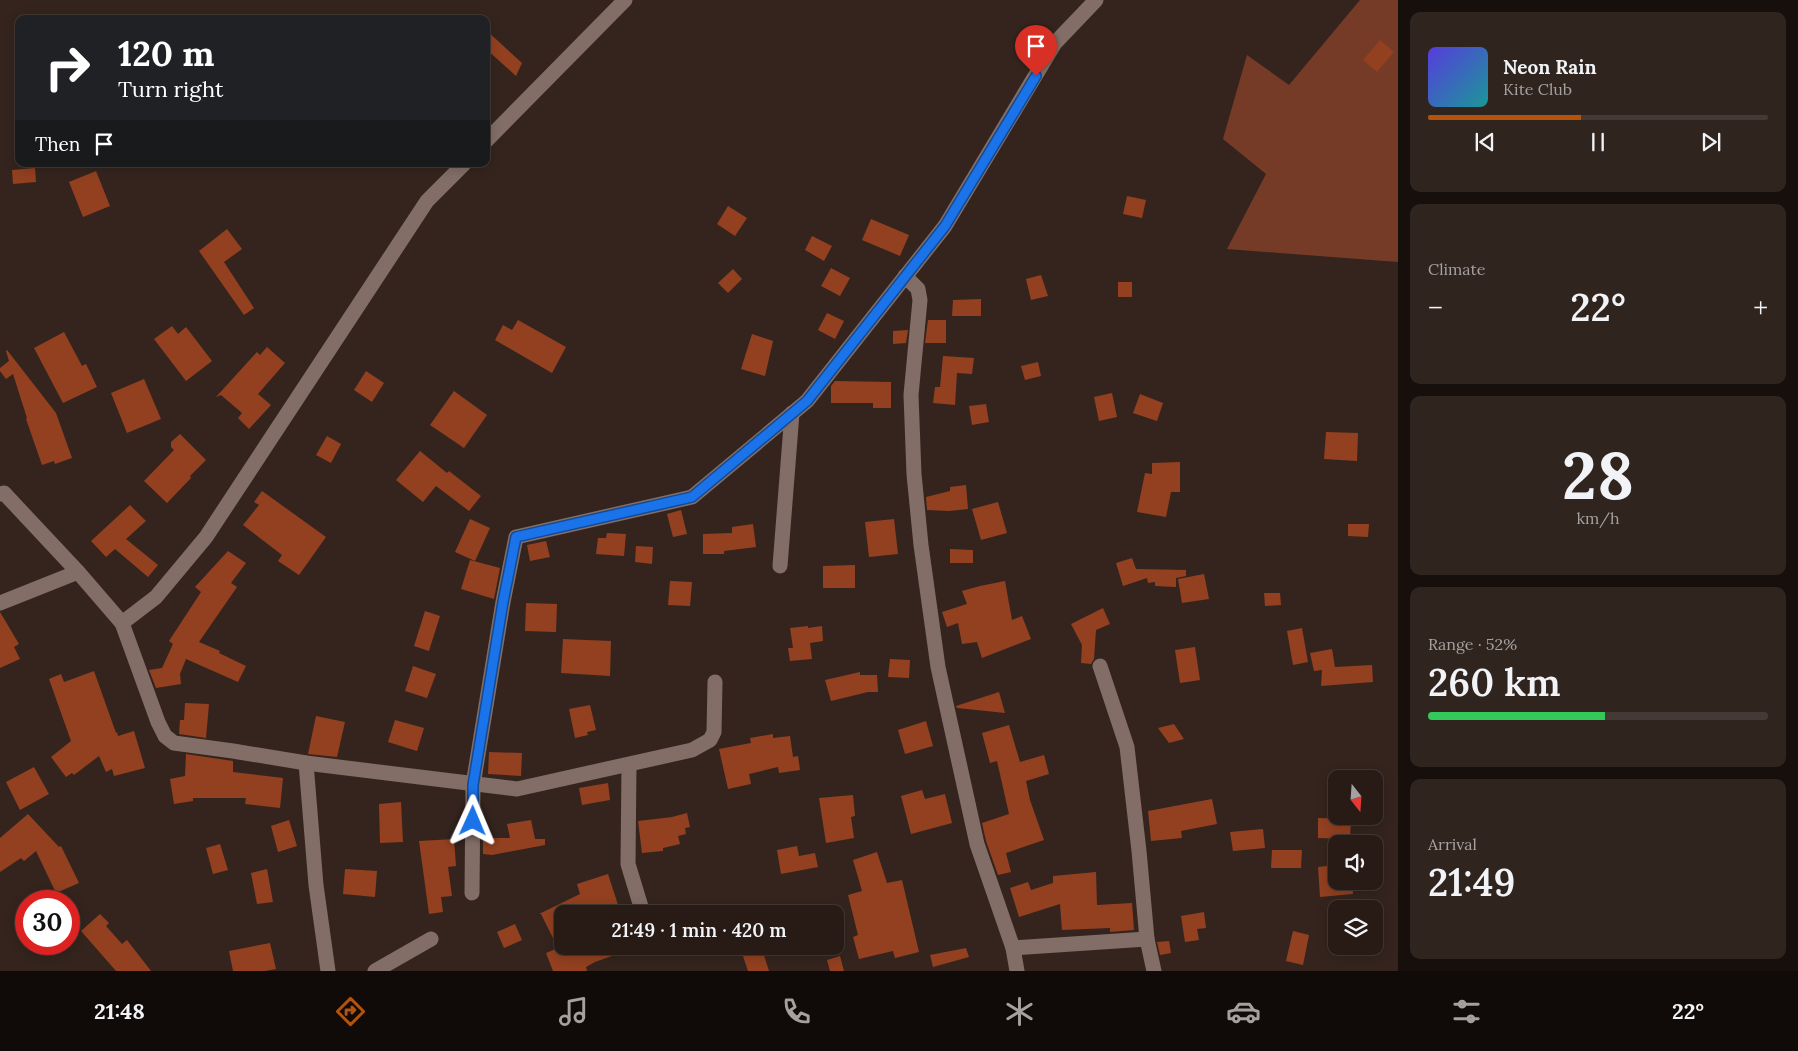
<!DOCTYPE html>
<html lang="en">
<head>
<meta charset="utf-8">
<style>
	:root { --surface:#281b16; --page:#30241f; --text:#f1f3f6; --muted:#a5a1a1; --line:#443935; --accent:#b45309 }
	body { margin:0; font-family:Lora,serif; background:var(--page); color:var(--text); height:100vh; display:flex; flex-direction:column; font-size:19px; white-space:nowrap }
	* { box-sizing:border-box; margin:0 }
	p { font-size:16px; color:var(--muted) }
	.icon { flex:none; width:28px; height:28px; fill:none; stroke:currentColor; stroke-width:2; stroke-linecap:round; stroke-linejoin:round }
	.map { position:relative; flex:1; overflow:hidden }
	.side { display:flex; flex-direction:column; gap:12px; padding:12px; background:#160f0c; width:400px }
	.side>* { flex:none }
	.hud { position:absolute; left:15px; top:15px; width:475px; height:152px; border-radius:10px; box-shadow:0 2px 12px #0003,0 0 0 1px var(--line); background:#202124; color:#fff; overflow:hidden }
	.needle { width:32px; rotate:163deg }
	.tools { position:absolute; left:1328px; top:770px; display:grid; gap:10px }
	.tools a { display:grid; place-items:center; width:55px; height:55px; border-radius:10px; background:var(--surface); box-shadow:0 2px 12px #0003,0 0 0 1px var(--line); font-size:25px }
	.speed { position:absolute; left:15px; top:890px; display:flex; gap:10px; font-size:25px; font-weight:700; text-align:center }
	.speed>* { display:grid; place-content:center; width:65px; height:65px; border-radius:50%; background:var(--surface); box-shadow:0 2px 12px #0003,0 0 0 1px var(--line); line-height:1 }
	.speed .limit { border:8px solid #d22; background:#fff; color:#111 }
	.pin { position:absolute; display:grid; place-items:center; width:42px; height:42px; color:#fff; margin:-51px -21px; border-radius:50% 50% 50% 0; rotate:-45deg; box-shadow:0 0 5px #0007 }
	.pin .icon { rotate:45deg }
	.me { position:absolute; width:55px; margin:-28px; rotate:1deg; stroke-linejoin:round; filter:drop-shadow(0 0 4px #0008) }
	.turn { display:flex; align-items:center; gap:18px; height:105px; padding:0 20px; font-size:22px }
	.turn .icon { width:65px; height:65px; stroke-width:2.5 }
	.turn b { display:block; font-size:35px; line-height:42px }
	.then { display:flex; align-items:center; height:48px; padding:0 20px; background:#0003; gap:10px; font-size:19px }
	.big { font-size:38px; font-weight:600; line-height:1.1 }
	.side .widget { flex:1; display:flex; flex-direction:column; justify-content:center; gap:8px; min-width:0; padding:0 18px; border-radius:10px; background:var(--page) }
	.side .dial { align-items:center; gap:0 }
	.dial b { font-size:65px; line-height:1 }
	.song { display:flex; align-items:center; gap:15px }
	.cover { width:60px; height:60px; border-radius:8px; background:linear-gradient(135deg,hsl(250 70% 55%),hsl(180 70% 35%)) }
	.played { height:5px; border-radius:2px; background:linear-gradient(90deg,var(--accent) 45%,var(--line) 45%) }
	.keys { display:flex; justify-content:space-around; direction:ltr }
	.heat { display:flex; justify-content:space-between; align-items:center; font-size:28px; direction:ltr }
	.charge { height:8px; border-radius:4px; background:linear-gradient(90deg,#34c759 52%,var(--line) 0) }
	.trip { position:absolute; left:554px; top:905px; width:290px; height:50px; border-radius:10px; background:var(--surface); box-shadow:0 2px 12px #0003,0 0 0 1px var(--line); font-weight:600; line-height:50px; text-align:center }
	.menu { display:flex; height:80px; justify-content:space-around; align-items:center; background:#100b09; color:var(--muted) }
	.menu .icon { width:35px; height:35px }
	.menu .current { color:var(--accent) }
	.menu b { font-size:22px; color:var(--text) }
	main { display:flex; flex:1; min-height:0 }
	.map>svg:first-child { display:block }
	.green { fill:#763b26 }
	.building { fill:#924020 }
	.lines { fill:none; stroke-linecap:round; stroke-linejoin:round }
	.minor { stroke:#826e67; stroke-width:15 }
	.route-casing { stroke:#114b97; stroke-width:12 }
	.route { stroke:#1a73e8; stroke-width:9 }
</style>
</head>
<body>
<main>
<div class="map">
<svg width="1398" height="971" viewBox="0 0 1398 971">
	<rect width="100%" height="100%" fill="#35241e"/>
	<!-- green -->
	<path class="green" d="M1360 0H1398V262L1227 249 1266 174 1223 139 1247 55 1289 85Z"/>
	<!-- building -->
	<g class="building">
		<path d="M486 30 522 63 516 76 486 49Z"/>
		<path d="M1380 40 1394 52 1377 72 1363 60Z"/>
		<path d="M35 168 36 182 13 184 12 170Z"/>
		<path d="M96 171 110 206 83 217 69 182Z"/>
		<path d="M1127 196 1146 200 1142 218 1123 214Z"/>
		<path d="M728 206 747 218 735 236 717 224Z"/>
		<path d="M871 219 909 235 900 256 862 240Z"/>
		<path d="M227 229 242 249 224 262 254 308 244 315 199 251Z"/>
		<path d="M812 236 832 246 824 261 805 250Z"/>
		<path d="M831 268 850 278 840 296 821 286Z"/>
		<path d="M733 269 742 279 728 293 718 283Z"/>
		<path d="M1041 275 1048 296 1031 300 1026 279Z"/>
		<rect x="1118" y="282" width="14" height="15"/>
		<path d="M981 299V316H952L953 300Z"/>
		<path d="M827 313 844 321 835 339 818 330Z"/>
		<path d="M518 320 566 347 552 373 495 340 503 325 512 330Z"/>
		<path d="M928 320H946V343H925Z"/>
		<path d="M172 326 178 334 186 327 212 361 186 381 154 339Z"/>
		<path d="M908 330 906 343 893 344V331Z"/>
		<path d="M64 332 82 366 86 364 97 387 63 403 34 348Z"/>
		<path d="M752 334 773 341 765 376 741 369Z"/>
		<path d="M267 347 285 363 258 394 271 405 249 429 238 418 242 413 221 395 216 397 257 352 260 355Z"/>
		<path d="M7 350 56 413 72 458 55 464 54 461 42 465 26 419 27 418 13 374 6 379 0 371V368L9 361 6 351Z"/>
		<path d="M943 356 974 358 972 374 957 373 955 405 933 403 935 387H940Z"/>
		<path d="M1038 362 1041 376 1025 380 1021 366Z"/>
		<path d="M366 371 384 383 372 402 354 390Z"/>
		<path d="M144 379 161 419 127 433 111 393Z"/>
		<path d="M835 381 891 382V408H873V403H831V386Z"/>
		<path d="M454 391 487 415 464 448 430 425Z"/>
		<path d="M1112 393 1117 417 1099 421 1094 397Z"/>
		<path d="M1140 394 1163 403 1157 421 1133 413Z"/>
		<path d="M986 404 989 422 972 425 969 406Z"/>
		<path d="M1326 432 1358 433 1357 461 1324 459Z"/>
		<path d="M180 434 206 460 190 476 191 478 167 503 144 481 174 450 171 447V442Z"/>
		<path d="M327 436 341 444 331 463 316 455Z"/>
		<path d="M420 451 447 473 449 471 481 496 469 511 436 486 423 502 396 480Z"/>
		<path d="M1180 462V492H1171L1166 517 1137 512 1145 473 1152 474V463Z"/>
		<path d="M966 485 968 509 949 511 927 510 926 497 950 491V487Z"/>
		<path d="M262 491 326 537 299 575 278 561 282 555 243 525 259 505 254 502Z"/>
		<path d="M998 502 1007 533 981 540 972 509Z"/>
		<path d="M130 505 146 521 126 539 158 565 148 577 115 549 106 557 91 541Z"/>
		<path d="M681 510 687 534 673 537 667 514Z"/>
		<path d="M470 519 490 528 475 561 455 552Z"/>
		<path d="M894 519 898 554 869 557 865 522Z"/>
		<path d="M753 524 756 547 724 551V554H703V534L732 533V527Z"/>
		<path d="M1348 524H1369L1368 537 1348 536Z"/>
		<path d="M607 533 626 534 624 556 596 554 598 538H606Z"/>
		<path d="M546 541 550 557 530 561 527 545Z"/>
		<path d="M636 546 653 547 652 564 635 562Z"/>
		<path d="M950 549 973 550V563H950Z"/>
		<path d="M228 551 246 563 231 583 237 587 199 642 220 651 219 653 246 666 238 682 186 659 180 674 181 684 156 688 149 670 162 668 173 644 169 641 201 592 195 587Z"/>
		<path d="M1132 558 1136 569 1186 570V576L1176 578V587L1155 586V582L1148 583 1147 578 1123 586 1116 563Z"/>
		<path d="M470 560 500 568 494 599 461 589Z"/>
		<path d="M855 565V588H823V566Z"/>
		<path d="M1204 574 1209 599 1182 603 1178 579Z"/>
		<path d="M670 581 692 582 690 606 668 605Z"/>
		<path d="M1005 581 1012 620 1022 616 1031 639 982 658 977 642 962 644 958 623 947 627 942 612 967 604 962 591 980 586Z"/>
		<path d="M1264 593H1280L1281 605 1265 606Z"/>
		<path d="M526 603 557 604 556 632 525 631Z"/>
		<path d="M1103 608 1110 624 1096 630 1094 659 1091 664 1081 663 1082 645 1071 624Z"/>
		<path d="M425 611 440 616 429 651 414 646Z"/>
		<path d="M0 612 19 644 14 647 20 659 0 668Z"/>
		<path d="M808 626V628L822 626 823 641 810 643 812 659 790 661 788 648H793L790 628Z"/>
		<path d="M1302 628 1308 662 1293 665 1287 631Z"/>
		<path d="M563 639 611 641 610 676 561 673Z"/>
		<path d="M1195 647 1200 680 1180 683 1175 650Z"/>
		<path d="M1332 649 1335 667 1372 665 1373 682 1321 686 1322 670 1314 671 1310 653Z"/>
		<path d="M890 659 910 660 909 678 888 677Z"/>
		<path d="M413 666 436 674 427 698 405 691Z"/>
		<path d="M94 671 116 733 117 732 118 736 134 731 145 768 114 776 112 769 106 772 99 756 74 775 72 773 66 777 51 757 71 741 49 679 61 674 64 682Z"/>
		<path d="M860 672V675H877L878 692H868L831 701 825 680Z"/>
		<path d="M999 692 1005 713 957 708 956 706Z"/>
		<path d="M185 703 209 704 206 738 179 734 180 720H184Z"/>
		<path d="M590 705 596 730 587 732 588 735 575 738 569 709Z"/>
		<path d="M316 716 345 722 337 757 308 754Z"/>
		<path d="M395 720 424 728 417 751 388 742Z"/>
		<path d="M926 721 933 746 905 754 898 730Z"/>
		<path d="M1174 724 1184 739 1169 743 1158 728Z"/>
		<path d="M1009 725 1020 762 1044 755 1049 774 1026 781 1030 800 1044 840 1006 853 1011 872 998 875 986 841 982 823 1009 814 997 761 990 763 982 733Z"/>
		<path d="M773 734V738L790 736 793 757 798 756 800 770 779 773 778 767 749 774 751 784 728 789 719 749 751 743 750 738Z"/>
		<path d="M489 752 522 753 521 776 488 774Z"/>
		<path d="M186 754 233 761V772L283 778 280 808 245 804 246 798H193V801L174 804 170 779 185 776Z"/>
		<path d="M34 767 49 794 20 810 6 782Z"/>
		<path d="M608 783 610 800 582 805 579 788Z"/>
		<path d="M922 790 925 799 945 794 952 823 911 834 901 796Z"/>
		<path d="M853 795 855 816 851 817 854 838 826 843 819 798Z"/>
		<path d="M1212 799 1217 824 1181 831 1182 838 1151 841 1148 811Z"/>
		<path d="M401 802 403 842 380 843 379 804Z"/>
		<path d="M687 813 690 827 685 828 686 834 678 836 680 844 663 848V851L642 853 638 821 672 817Z"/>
		<path d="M28 814 59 847 61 846 79 883 56 893 36 851 24 861 21 858 0 872V838Z"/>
		<path d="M1318 818 1351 819 1350 839 1318 838Z"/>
		<path d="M289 820 297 846 278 852 271 826Z"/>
		<path d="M531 820 535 839H545V845L492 855 483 854V838H510L507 824Z"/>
		<path d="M1263 829 1265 848 1233 851 1230 832Z"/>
		<path d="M454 839 456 866 448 867 452 896 441 897 443 912 429 914 419 841Z"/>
		<path d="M220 844 228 870 213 874 206 848Z"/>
		<path d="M797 846 799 856 815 853 818 867 781 874 777 850Z"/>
		<path d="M1272 850H1302L1301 868H1271Z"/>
		<path d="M877 852 887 883 902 880 919 952 895 958 893 951 859 959 853 937 858 935 848 895 862 891 853 860Z"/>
		<path d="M1336 865V881H1352L1353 894 1320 897 1318 867Z"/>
		<path d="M267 869 273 902 257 904 251 873Z"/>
		<path d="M345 869 377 871 375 897 343 894Z"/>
		<path d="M1096 872 1097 905 1132 903 1134 930 1110 932V928L1062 930 1060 904 1019 917 1010 888 1028 882 1031 890 1053 883V876Z"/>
		<path d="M608 874 621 914H562V946H634V948L595 962 586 967 587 971H553L546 953 558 948 541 914H539L580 894 577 884Z"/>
		<path d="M1204 912 1206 928 1197 929 1199 940 1185 942 1181 916Z"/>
		<path d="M100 914 109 923 106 926 122 944 127 940 151 971H116L81 931Z"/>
		<path d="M515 924 522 940 504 948 497 932Z"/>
		<path d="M1293 931 1309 935 1303 965 1286 961Z"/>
		<path d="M1169 941 1171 953 1160 955 1157 942Z"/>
		<path d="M270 943 276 969 265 971H233L229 951Z"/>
		<path d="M966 948 969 957 933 967 930 955Z"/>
		<path d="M762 949 769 971H748L743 956Z"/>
		<path d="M840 956 844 971H830L827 960Z"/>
	</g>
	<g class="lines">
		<!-- minor -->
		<g class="minor">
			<path d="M486 141 625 0"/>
			<path d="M905 276 918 289 920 300 911 395 914 474 921 545 938 667 977 844 1013 948 1147 939"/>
			<path d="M0 494 4 493 78 572"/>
			<path d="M780 566 792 413"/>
			<path d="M0 603 78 572 122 623 158 722 165 736 174 743 233 751 306 763 517 789 692 750 710 740 714 732 715 682"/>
			<path d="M122 623 156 597 206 537 427 201 464 164"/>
			<path d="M1100 666 1127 747 1139 851 1147 939 1154 971"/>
			<path d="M306 763 316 885 328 971"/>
			<path d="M629 765 628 864 642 910"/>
			<path d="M472 893 473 785 503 602 516 537 692 497 807 401 945 226 1055 43 1096 0"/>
			<path d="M1013 948 1017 971"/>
			<path d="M375 971 431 939"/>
		</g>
	</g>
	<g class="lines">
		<!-- route casing -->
		<g class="route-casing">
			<path id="route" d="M473 821V785L503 602 516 537 692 497 807 401 945 226 1036 76"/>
		</g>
		<!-- route -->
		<use href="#route" class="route"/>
	</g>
</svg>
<div class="tools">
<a><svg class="needle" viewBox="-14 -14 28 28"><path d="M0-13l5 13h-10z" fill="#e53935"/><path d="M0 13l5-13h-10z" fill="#a5a1a1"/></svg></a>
<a><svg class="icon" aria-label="sound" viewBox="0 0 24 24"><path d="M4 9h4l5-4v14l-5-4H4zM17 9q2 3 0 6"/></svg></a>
<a><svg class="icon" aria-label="layers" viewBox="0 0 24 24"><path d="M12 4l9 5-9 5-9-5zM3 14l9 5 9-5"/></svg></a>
</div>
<div class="speed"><div class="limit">30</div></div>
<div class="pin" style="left:1036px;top:76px;background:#d93025"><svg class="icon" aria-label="arrive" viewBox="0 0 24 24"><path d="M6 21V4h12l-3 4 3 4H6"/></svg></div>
<svg class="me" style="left:473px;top:821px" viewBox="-20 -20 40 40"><path d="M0-17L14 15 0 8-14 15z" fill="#1a73e8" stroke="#fff" stroke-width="4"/></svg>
<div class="trip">21:49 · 1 min · 420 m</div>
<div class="hud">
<div class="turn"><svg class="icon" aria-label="right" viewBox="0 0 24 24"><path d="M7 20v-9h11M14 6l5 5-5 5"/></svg><div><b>120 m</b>Turn right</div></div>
<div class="then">Then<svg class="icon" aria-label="arrive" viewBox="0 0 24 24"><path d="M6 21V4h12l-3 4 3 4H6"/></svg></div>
</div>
</div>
<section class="side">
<div class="widget">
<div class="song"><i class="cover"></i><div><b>Neon Rain</b><p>Kite Club</p></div></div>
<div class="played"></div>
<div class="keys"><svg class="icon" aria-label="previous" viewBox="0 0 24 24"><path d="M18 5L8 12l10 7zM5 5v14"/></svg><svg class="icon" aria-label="pause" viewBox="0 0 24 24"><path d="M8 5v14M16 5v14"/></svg><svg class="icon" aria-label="next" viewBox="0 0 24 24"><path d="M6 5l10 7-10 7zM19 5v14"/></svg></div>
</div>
<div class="widget"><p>Climate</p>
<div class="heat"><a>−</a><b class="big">22°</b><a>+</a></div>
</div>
<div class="widget dial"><b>28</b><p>km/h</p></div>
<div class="widget"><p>Range · 52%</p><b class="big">260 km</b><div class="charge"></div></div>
<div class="widget"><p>Arrival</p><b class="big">21:49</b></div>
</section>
</main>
<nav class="menu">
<b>21:48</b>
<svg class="icon current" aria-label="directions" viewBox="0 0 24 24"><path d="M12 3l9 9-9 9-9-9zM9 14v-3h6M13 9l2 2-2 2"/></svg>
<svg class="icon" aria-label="music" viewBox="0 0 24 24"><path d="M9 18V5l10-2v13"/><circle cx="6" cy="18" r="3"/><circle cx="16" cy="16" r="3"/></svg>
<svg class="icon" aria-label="phone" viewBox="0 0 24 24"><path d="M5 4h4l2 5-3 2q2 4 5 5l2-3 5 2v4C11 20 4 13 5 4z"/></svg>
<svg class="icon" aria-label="climate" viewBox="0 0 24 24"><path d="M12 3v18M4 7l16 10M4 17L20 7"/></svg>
<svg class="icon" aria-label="car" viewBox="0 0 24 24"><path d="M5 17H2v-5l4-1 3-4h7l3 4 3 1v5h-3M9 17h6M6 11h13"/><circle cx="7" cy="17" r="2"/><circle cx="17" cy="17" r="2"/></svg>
<svg class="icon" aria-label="filters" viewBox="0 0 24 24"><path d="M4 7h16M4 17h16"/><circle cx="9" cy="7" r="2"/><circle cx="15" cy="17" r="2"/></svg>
<b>22°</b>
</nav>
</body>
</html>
